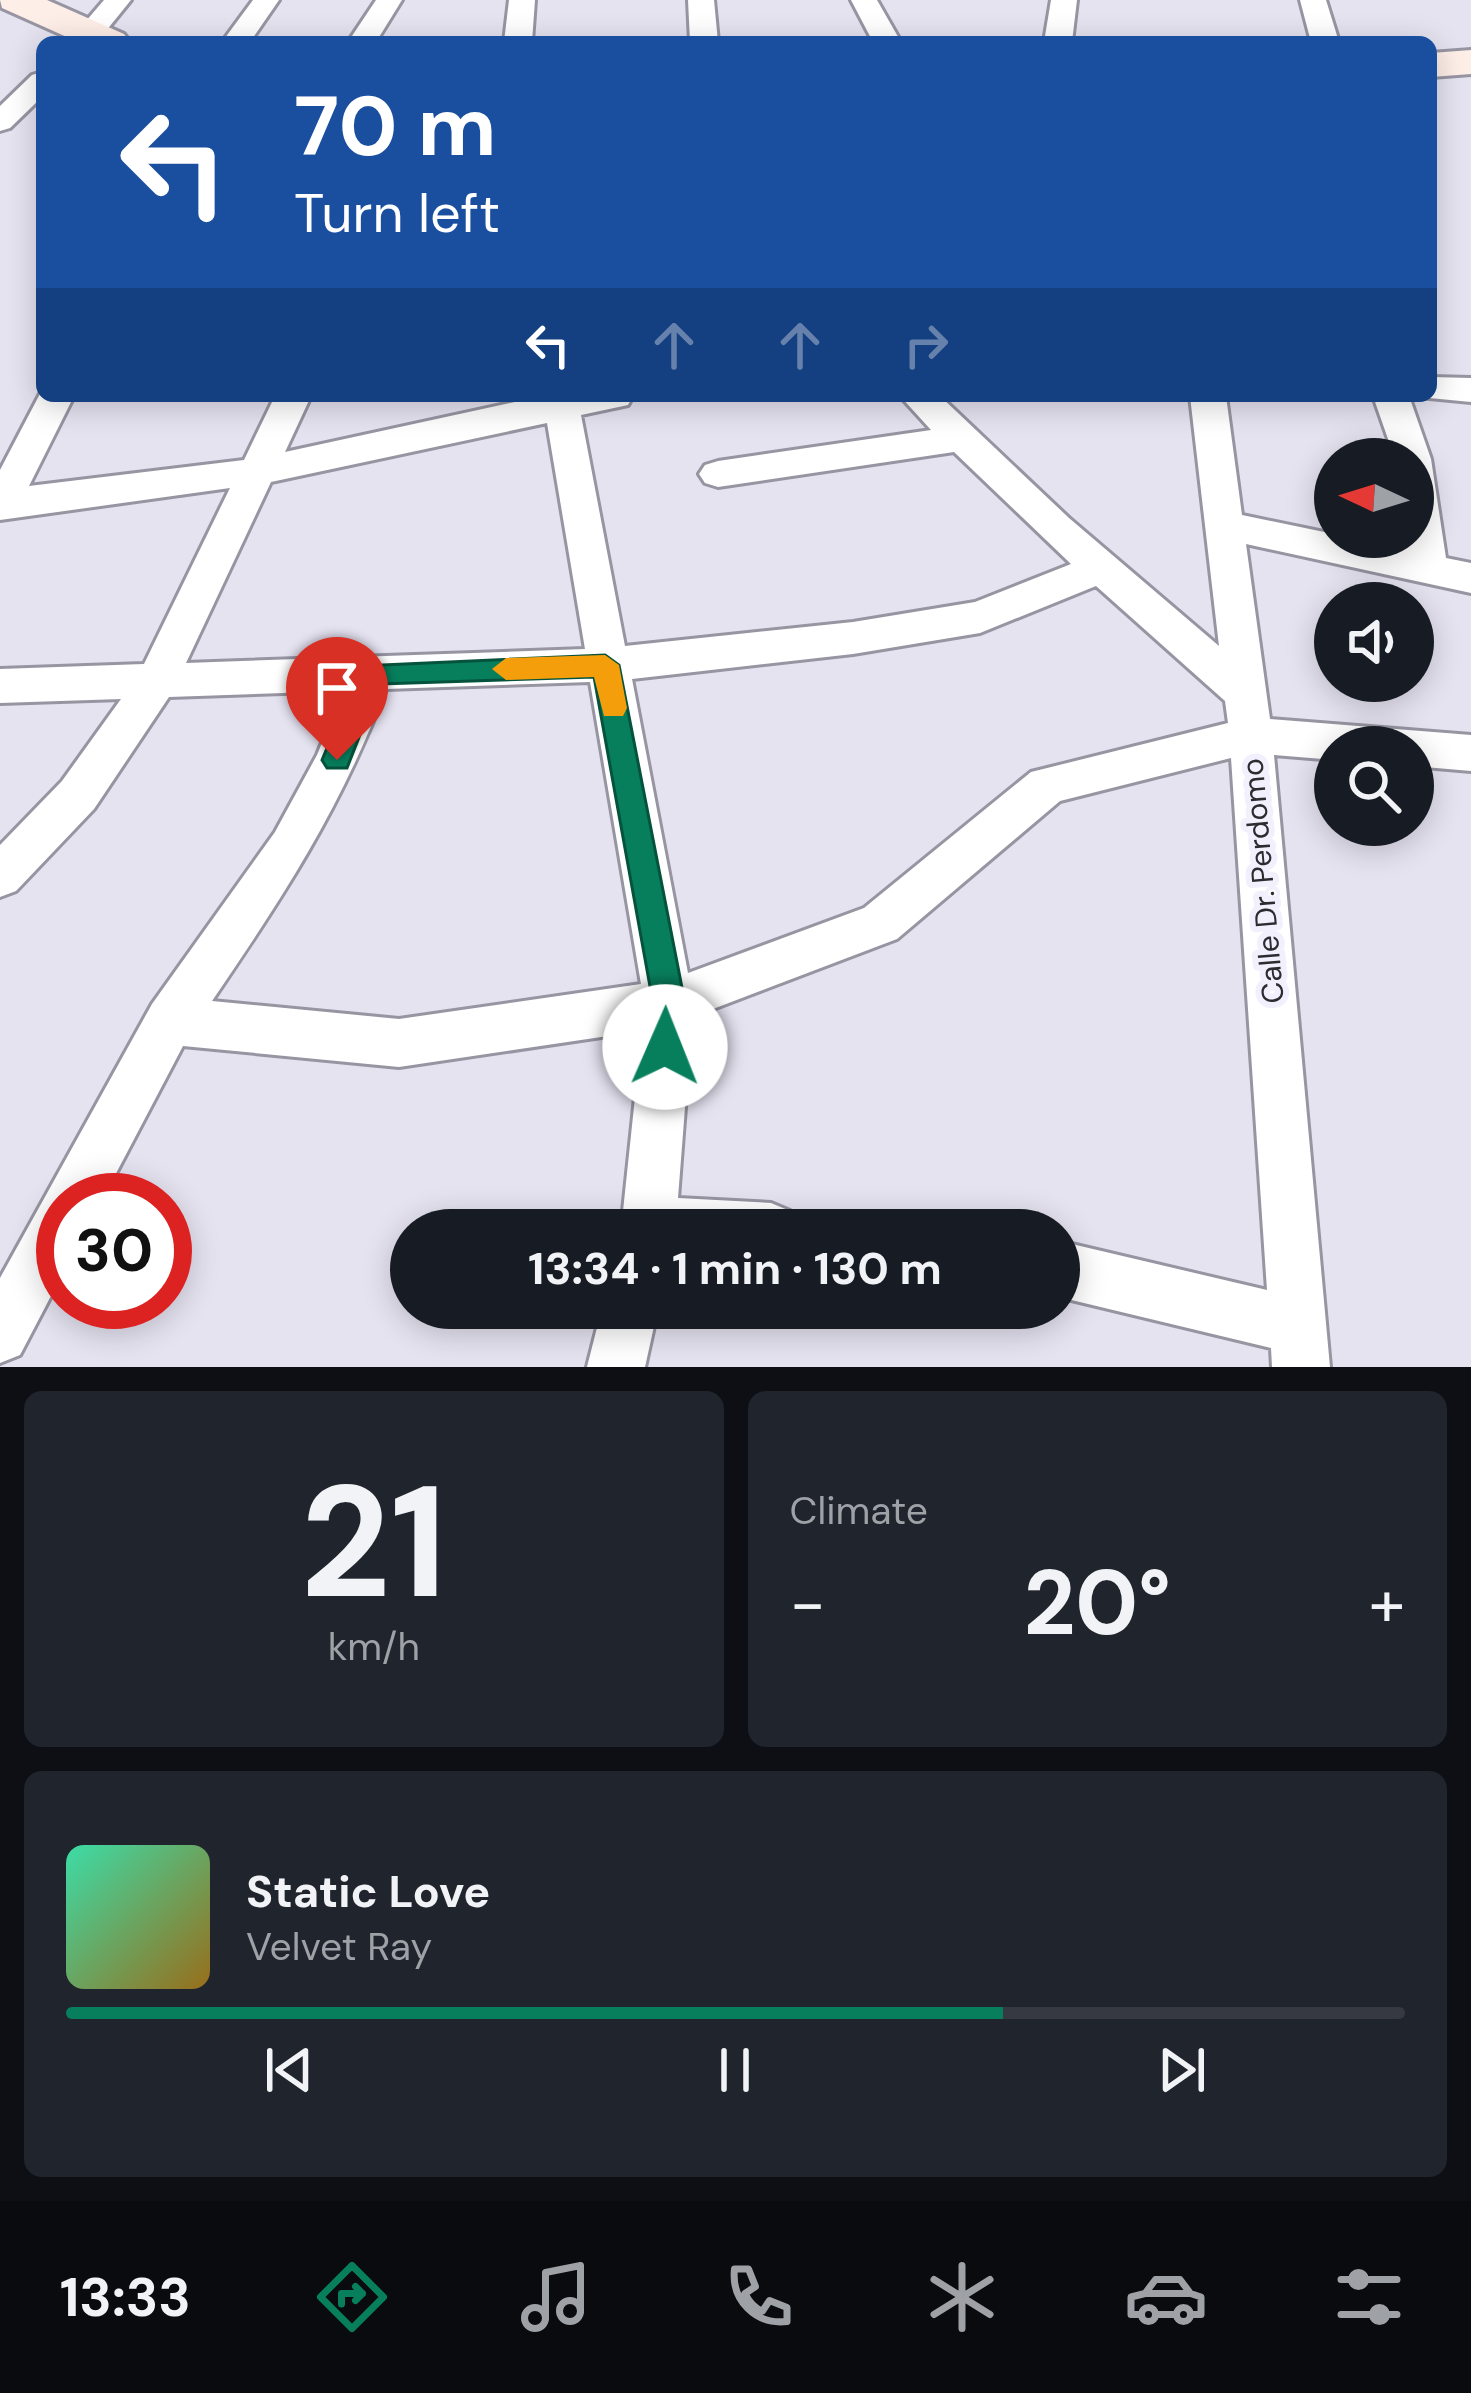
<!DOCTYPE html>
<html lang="en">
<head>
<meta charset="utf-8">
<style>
	:root { --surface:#171b24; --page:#20242c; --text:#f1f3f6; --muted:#9ea1a6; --line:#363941; --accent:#077f5d }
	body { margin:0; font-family:"DM Sans",sans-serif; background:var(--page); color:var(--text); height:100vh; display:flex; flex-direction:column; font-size:45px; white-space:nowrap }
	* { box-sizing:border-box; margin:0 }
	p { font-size:39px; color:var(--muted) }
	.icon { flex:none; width:66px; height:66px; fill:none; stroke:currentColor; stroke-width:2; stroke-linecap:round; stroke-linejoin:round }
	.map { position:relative; height:1367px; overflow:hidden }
	.panel { display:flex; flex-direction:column; gap:24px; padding:24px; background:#0d0f14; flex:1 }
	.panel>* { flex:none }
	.guide { position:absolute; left:36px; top:36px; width:1401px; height:366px; border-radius:18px; box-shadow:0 6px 30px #0003; background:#1a4fa0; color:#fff; overflow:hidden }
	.needle { width:78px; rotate:274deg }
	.controls { position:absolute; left:1314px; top:438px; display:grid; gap:24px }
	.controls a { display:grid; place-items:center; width:120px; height:120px; border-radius:50%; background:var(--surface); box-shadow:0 6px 30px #0003; font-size:60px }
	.speed { position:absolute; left:36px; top:1173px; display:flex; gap:24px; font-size:60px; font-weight:700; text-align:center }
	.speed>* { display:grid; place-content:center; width:156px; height:156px; border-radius:50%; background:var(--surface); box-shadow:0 6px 30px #0003; line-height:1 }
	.speed .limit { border:18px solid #d22; background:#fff; color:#111 }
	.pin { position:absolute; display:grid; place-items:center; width:102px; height:102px; color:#fff; margin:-123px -51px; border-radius:50% 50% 50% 0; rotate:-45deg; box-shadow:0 0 12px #0007 }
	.pin .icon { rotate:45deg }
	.me { position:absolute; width:132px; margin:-66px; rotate:1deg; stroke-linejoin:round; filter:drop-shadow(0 0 9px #0008) }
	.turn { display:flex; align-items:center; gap:42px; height:252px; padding:0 60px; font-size:54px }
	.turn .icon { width:156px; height:156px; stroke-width:2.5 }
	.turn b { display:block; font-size:84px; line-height:102px }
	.lanes { display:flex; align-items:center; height:114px; padding:0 60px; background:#0003; justify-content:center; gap:60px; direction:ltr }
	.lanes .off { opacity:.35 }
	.big { font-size:90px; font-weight:700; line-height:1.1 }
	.panel .widget { flex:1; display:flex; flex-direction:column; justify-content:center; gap:18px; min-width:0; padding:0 42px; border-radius:18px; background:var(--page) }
	.panel .dial { align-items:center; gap:0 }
	.dial b { font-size:156px; line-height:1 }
	.song { display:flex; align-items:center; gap:36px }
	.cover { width:144px; height:144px; border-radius:18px; background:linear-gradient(135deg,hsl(160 70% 55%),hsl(40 70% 35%)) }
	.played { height:12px; border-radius:6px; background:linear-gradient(90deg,var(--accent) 70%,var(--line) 70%) }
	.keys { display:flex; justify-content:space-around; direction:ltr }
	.heat { display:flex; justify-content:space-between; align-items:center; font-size:66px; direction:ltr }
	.panel .tiles { flex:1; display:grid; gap:24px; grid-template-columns:1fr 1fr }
	.widget:last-child { grid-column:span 2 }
	.trip { position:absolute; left:390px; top:1209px; width:690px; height:120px; border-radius:60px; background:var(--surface); box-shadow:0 6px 30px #0003; font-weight:700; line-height:120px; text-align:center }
	.tabs { display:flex; height:192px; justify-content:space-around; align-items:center; background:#090b0e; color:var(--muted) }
	.tabs .icon { width:84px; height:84px }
	.tabs .selected { color:var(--accent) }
	.tabs b { font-size:54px; color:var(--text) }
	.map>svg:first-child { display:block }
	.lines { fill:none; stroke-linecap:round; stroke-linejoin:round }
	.street-casing { stroke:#9795a2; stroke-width:6 }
	.secondary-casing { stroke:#9795a2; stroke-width:6 }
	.street { fill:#fff; fill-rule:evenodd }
	.secondary { fill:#feeee8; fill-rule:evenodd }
	.route { fill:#077f5d; stroke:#05533c; stroke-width:3 }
	.slow { fill:#f59e0b }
	.labels { text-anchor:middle; stroke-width:12; stroke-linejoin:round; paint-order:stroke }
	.street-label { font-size:30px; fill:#2c2b30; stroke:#f3f0fe }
</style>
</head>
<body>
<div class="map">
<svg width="1471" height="1367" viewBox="0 0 1471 1367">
	<rect width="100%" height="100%" fill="#e6e3f1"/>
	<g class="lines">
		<!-- street casing -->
		<g class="street-casing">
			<g id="street">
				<path d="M104 0H131L97 42H68Z"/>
				<path d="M253 0H279L250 42H222Z"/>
				<path d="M376 0H402L376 42H348Z"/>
				<path d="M509 0H535L532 42H504Z"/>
				<path d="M688 0H714L718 42H690Z"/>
				<path d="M851 0H877L901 42H873Z"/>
				<path d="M1051 0H1077L1072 42H1044Z"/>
				<path d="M1300 0H1326L1339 42H1311Z"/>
				<path d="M42 72V97L10 128 0 131V106L32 75Z"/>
				<path d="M1431 377 1471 378V402L1419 397 1431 396Z"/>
				<path d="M42 390V396H74L29 486 244 460 275 396H311L285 452 542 396H633L628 405 581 415 625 646 853 622 975 602 1071 564 954 452 718 487 705 483 699 474 705 465 718 461 931 430 900 396H940L1069 518 1219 646 1190 396H1226L1242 515 1406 549 1404 537H1413V459H1395L1373 396H1409L1431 459 1446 558 1471 563V593L1246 544 1270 719 1471 735V771L1413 766V747H1335V760L1274 755 1330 1367H1272L1271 1348 1059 1297V1241L1267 1290 1231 758 1060 801 897 939 692 1017 678 1198 771 1203 790 1211 798 1230H621L642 1031 399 1067 183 1046 102 1200H63V1273L20 1355 0 1363V1278L152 1004 275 832 317 755 343 691 169 697 94 809 16 891 0 897V845L62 781 121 699 0 703V669L144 664 230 488 0 520V470ZM547 423 585 649 186 663 271 482ZM1096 586 1225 701 1228 723 1031 772 864 908 688 973 632 679 853 654 980 633ZM590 682 641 984 399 1019 212 1001C284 895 340 810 386 689Z"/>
				<path d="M602 1308H658L645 1367H587Z"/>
			</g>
		</g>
		<!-- secondary casing -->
		<g class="secondary-casing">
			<g id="secondary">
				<path d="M0 0H47L124 34 130 42H78L2 8Z"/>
				<path d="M1471 50V74L1431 77V53Z"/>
			</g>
		</g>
		<!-- street -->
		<use href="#street" class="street"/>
		<!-- secondary -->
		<use href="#secondary" class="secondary"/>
	</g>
	<!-- route -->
	<path class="route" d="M605 655 619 665 685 1003 677 1058 665 1063 654 1058 649 1047 653 1003 594 677 380 684 347 768H327L322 760 361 666Z"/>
	<!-- slow -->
	<path class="slow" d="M605 655 619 665 627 708 623 716H604L594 677 506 680 492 669 506 658Z"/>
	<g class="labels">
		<!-- street labels -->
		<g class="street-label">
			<text transform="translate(1263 881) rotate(-95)" y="10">Calle Dr. Perdomo</text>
		</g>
	</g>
</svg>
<div class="controls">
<a><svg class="needle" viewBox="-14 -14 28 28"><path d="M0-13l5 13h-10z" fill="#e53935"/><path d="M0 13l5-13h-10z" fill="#9ea1a6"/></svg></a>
<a><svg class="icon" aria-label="sound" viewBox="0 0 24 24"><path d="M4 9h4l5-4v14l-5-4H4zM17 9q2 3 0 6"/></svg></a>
<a><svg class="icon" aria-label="search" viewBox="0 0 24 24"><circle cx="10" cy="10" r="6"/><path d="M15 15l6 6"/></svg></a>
</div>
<div class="speed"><div class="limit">30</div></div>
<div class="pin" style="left:337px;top:760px;background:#d93025"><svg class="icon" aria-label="arrive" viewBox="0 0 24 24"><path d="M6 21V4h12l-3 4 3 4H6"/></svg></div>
<svg class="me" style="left:665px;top:1047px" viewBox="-20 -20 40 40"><circle r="19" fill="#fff"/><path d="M0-13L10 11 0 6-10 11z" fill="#077f5d"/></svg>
<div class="trip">13:34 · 1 min · 130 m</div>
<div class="guide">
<div class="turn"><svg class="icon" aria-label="left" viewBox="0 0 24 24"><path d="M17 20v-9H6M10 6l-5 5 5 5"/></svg><div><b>70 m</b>Turn left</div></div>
<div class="lanes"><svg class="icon" aria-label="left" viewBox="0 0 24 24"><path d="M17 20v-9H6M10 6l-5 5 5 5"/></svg><svg class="icon off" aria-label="ahead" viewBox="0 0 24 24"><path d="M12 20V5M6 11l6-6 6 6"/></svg><svg class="icon off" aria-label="ahead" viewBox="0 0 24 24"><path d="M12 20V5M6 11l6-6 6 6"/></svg><svg class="icon off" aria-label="right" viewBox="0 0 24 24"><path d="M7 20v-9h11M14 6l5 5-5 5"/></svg></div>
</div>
</div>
<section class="panel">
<div class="tiles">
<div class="widget dial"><b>21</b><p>km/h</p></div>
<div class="widget"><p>Climate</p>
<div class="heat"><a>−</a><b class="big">20°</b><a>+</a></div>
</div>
<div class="widget">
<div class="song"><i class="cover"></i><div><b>Static Love</b><p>Velvet Ray</p></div></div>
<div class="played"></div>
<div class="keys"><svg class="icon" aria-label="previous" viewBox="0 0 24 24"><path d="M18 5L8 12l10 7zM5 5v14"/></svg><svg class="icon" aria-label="pause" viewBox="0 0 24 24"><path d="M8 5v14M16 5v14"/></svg><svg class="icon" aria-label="next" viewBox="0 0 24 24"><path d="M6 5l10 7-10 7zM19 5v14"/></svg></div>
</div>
</div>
</section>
<nav class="tabs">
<b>13:33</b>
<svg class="icon selected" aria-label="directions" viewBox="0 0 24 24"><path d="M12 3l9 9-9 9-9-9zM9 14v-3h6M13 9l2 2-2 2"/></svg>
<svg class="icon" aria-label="music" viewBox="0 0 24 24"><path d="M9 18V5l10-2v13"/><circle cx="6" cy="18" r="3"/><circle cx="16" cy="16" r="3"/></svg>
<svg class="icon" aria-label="phone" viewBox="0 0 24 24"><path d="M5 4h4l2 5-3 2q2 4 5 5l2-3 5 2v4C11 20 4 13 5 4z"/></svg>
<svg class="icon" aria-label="climate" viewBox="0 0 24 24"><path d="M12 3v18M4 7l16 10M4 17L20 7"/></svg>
<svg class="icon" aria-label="car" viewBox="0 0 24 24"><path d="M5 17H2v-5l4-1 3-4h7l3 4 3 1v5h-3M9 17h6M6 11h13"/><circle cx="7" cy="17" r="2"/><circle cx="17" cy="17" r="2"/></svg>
<svg class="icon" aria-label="filters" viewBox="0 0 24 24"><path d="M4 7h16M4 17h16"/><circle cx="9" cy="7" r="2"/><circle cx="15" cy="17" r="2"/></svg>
</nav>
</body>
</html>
